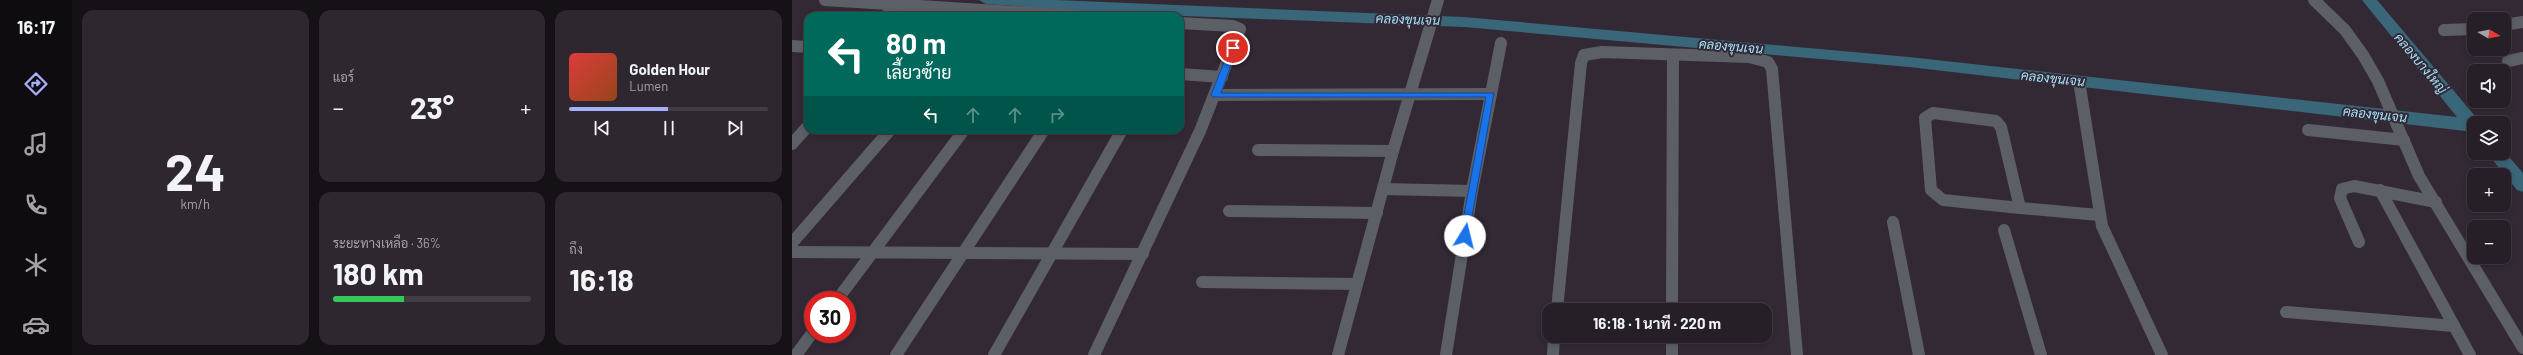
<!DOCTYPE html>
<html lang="th">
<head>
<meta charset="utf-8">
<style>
	:root { --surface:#261f28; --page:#2e2730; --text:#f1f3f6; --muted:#a4a2a8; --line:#423d45; --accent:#a8b0fc }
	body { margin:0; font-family:Barlow,Sarabun,sans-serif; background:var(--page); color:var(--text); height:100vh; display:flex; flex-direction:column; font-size:15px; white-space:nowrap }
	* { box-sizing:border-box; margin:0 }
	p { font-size:13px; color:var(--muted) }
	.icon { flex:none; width:22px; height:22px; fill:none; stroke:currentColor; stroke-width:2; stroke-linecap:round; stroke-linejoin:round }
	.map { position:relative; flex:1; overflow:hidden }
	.details { display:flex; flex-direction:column; gap:10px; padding:10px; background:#151116; width:720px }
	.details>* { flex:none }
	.guide { position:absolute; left:12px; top:12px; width:380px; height:122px; border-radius:12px; box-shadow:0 2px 6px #0003,0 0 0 1px var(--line); background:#00695c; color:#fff; overflow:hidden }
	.needle { width:26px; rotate:99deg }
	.fabs { position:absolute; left:1675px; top:12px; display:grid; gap:8px }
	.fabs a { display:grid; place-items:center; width:44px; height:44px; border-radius:8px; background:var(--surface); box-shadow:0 2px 6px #0003,0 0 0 1px var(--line); font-size:20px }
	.speed { position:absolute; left:12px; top:291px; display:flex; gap:8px; font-size:20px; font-weight:700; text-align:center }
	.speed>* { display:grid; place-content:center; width:52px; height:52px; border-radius:50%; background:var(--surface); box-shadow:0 2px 6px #0003,0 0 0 1px var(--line); line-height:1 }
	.speed .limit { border:6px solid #d22; background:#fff; color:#111 }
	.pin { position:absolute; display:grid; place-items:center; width:34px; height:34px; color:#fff; margin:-17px; border:2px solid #fff; border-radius:50%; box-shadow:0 1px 4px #0007 }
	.me { position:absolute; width:44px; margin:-22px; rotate:9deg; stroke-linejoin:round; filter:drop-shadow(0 0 3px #0008) }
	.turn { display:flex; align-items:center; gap:14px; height:84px; padding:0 16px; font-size:18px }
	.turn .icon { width:52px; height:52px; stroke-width:2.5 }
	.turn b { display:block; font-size:28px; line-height:34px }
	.lanes { display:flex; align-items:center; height:38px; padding:0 16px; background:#0003; justify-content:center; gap:20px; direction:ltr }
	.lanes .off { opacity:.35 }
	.big { font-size:30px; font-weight:700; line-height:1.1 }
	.details .widget { flex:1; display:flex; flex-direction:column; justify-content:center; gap:6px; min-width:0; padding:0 14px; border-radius:12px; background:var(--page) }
	.details .dial { align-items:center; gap:0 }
	.dial b { font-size:52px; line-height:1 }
	.song { display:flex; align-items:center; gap:12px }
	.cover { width:48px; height:48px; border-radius:6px; background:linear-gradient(135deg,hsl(0 70% 55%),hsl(20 70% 35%)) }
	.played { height:4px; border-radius:2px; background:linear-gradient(90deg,var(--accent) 50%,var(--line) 50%) }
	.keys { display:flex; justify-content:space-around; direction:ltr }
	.heat { display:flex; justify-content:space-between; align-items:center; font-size:22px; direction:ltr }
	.charge { height:6px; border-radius:3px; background:linear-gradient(90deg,#34c759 36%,var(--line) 0) }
	.details .tiles { flex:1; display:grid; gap:10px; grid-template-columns:repeat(3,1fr) }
	.widget:first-child { grid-row:span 2 }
	.trip { position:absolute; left:750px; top:303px; width:230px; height:40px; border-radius:12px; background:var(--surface); box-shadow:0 2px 6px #0003,0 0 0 1px var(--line); font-weight:700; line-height:40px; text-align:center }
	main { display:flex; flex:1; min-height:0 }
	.menu { display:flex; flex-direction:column; width:72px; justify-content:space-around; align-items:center; background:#0f0c10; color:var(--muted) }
	.menu .icon { width:28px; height:28px }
	.menu .selected { color:var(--accent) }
	.menu b { font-size:18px; color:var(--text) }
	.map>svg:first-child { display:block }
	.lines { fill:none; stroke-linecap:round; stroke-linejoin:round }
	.canal { fill:#396678; fill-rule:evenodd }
	.minor { stroke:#5c6066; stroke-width:12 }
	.route { fill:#1a73e8; stroke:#114b97 }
	.labels { text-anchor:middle; stroke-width:4; stroke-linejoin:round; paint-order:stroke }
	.water-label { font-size:13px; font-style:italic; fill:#a5e1fa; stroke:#322935 }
</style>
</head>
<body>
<main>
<nav class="menu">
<b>16:17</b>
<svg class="icon selected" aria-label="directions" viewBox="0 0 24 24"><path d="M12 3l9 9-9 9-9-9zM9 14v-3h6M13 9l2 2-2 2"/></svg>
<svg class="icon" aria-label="music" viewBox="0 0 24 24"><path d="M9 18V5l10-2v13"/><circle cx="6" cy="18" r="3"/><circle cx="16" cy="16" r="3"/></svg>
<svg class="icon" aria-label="phone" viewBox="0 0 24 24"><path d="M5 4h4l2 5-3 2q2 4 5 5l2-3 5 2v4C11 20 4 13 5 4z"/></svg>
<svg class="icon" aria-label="climate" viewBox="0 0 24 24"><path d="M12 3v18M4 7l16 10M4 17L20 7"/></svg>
<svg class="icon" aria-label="car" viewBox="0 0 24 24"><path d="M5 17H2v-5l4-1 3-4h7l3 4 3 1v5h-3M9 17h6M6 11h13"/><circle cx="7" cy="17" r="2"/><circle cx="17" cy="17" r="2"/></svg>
</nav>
<section class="details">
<div class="tiles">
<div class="widget dial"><b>24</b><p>km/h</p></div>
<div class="widget"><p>แอร์</p>
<div class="heat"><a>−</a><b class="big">23°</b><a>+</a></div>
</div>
<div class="widget">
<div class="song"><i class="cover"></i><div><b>Golden Hour</b><p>Lumen</p></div></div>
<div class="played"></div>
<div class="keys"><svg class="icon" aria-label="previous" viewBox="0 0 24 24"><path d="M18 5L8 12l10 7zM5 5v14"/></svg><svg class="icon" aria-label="pause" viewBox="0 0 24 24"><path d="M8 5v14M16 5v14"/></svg><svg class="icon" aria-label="next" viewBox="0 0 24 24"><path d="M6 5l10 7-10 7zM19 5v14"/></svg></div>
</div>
<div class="widget"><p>ระยะทางเหลือ · 36%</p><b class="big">180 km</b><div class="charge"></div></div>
<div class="widget"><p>ถึง</p><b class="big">16:18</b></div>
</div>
</section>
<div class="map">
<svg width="1731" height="355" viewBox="0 0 1731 355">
	<rect width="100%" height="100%" fill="#322935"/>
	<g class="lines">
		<!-- canal -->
		<g class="canal">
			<path d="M187 0H264L672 17 1117 57 1665 117 1570 0H1585L1689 123H1682V132L1117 67 672 27 318 13 194 4Z"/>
			<path d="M1712 151 1731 173V192L1725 190 1695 153H1712Z"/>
		</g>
		<!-- minor -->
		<g class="minor">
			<path d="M33 0 285 16"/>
			<path d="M1522 0 1553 30 1571 55 1586 81 1627 176 1731 348"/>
			<path d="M94 16 109 2"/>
			<path d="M1712 25 1731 22"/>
			<path d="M1652 30 1682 29"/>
			<path d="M0 46 16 47"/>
			<path d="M1716 61 1731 58"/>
			<path d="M388 74 430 77"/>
			<path d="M1288 87 1310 226 1370 355"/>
			<path d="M423 95 699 94"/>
			<path d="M1141 113 1204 121 1209 127 1228 208 1151 200 1139 190 1133 118Z"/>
			<path d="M1516 130 1612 140"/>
			<path d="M0 144 16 126"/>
			<path d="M466 150 601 151"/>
			<path d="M592 189 680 191"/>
			<path d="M1588 190 1678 355"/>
			<path d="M1228 208 1307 215"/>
			<path d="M437 211 585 213"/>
			<path d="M1101 222 1127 355"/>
			<path d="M1212 230 1249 355"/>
			<path d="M1567 242 1548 198 1550 189 1562 186 1644 202"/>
			<path d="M0 243 98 130"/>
			<path d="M0 252 351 254"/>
			<path d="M410 282 565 284"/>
			<path d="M45 300 172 130"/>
			<path d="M765 310 789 63 792 55 810 52 957 57 976 62 980 69 1005 355"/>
			<path d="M880 310 881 55"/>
			<path d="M1494 312 1662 326"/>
			<path d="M880 336V355"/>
			<path d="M4 355 21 332"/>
			<path d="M104 355 252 130"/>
			<path d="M202 355 330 130"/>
			<path d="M302 355 408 131 448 29 441 26 388 23"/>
			<path d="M546 355 601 151 646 0"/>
			<path d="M654 355 680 191 709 43"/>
			<path d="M761 355 762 336"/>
		</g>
	</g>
	<!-- route -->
	<path class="route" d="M438 47 445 48 429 93H702L676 239 673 240 668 236 694 97H421L419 95Z"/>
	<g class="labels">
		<!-- water labels -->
		<g class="water-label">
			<text transform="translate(616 19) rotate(2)" y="5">คลองขุนเจน</text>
			<text transform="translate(939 46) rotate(5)" y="5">คลองขุนเจน</text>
			<text transform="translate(1629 63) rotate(50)" y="5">คลองบางใหญ่</text>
			<text transform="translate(1261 78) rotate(6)" y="5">คลองขุนเจน</text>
			<text transform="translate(1583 114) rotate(6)" y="5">คลองขุนเจน</text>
		</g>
	</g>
</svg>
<div class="fabs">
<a><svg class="needle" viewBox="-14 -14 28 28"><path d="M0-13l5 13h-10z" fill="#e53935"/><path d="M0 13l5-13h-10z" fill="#a4a2a8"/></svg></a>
<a><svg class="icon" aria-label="sound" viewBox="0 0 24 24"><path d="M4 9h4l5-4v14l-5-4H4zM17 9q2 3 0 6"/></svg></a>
<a><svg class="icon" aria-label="layers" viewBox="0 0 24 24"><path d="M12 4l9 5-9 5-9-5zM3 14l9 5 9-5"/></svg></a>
<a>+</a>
<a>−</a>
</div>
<div class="speed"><div class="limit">30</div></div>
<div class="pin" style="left:441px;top:48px;background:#d93025"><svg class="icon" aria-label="arrive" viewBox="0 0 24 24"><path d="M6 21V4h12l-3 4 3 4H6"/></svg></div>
<svg class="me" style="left:673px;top:236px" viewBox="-20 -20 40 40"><circle r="19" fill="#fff"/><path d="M0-13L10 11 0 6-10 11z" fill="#1a73e8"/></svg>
<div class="trip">16:18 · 1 นาที · 220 m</div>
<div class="guide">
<div class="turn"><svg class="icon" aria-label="left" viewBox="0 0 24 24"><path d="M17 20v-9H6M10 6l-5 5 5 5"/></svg><div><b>80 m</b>เลี้ยวซ้าย</div></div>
<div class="lanes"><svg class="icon" aria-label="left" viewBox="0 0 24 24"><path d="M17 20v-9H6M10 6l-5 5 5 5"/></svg><svg class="icon off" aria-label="ahead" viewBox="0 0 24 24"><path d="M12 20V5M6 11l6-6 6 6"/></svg><svg class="icon off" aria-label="ahead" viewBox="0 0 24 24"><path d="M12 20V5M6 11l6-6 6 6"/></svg><svg class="icon off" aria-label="right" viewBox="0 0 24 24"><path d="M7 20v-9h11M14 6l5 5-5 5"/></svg></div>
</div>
</div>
</main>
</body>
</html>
